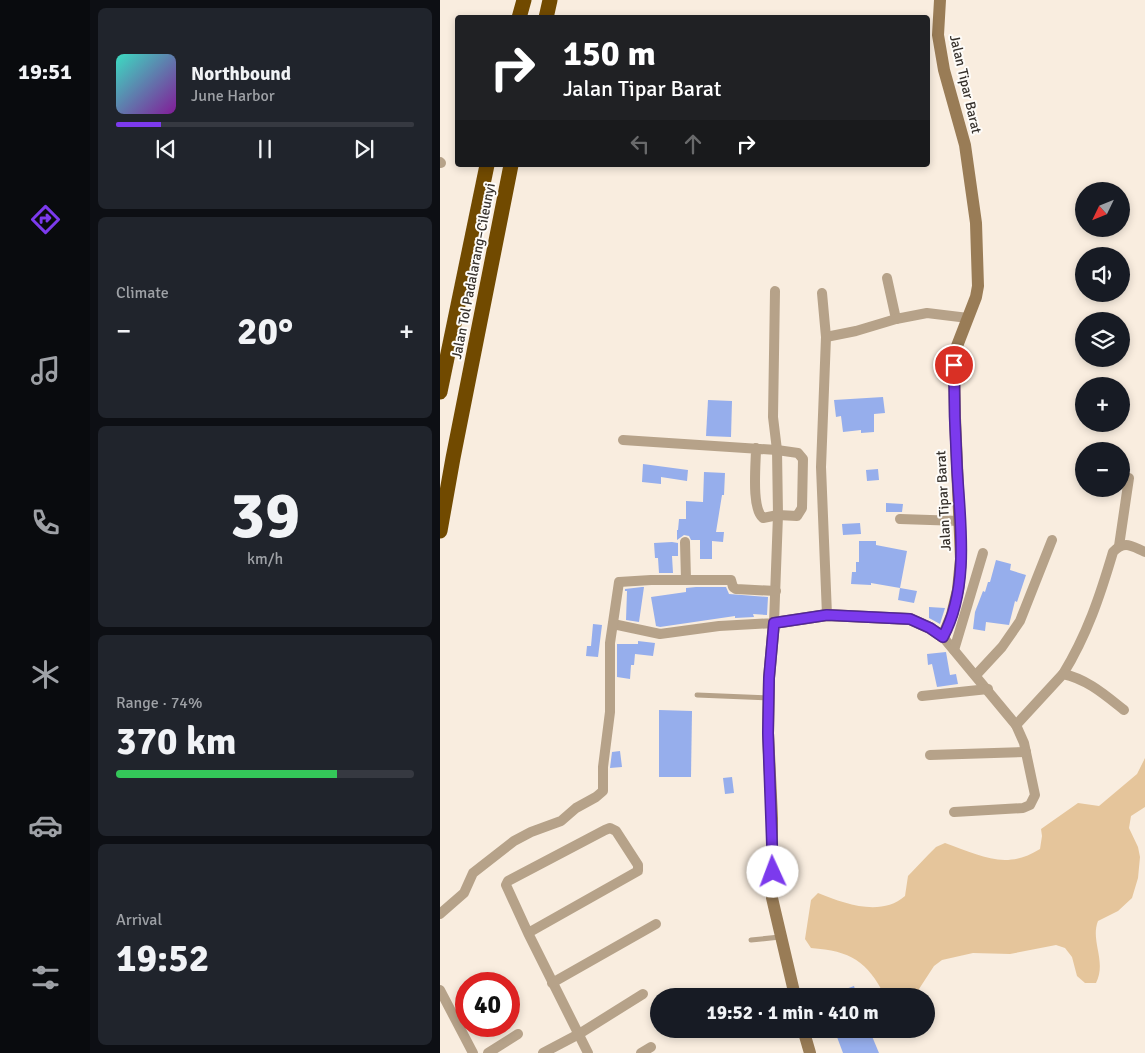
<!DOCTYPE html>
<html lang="en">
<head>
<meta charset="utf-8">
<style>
	:root { --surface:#171b24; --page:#20242c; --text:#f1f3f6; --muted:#9ea1a6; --line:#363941; --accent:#7c3aed }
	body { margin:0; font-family:Signika,sans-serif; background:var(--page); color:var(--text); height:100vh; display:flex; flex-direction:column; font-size:19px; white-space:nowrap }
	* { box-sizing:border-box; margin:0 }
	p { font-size:16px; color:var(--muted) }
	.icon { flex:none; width:28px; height:28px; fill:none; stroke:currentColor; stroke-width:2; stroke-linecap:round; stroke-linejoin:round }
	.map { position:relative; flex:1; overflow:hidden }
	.details { display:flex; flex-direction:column; gap:8px; padding:8px; background:#0d0f14; width:350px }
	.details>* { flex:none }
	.top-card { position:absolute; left:15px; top:15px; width:475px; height:152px; border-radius:5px; box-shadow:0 2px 8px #0003; background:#202124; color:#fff; overflow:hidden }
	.needle { width:32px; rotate:227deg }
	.buttons { position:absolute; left:635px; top:182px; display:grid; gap:10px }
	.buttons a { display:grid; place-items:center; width:55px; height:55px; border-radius:50%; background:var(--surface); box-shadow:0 2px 8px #0003; font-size:25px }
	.speed { position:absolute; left:15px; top:972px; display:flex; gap:10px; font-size:25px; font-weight:700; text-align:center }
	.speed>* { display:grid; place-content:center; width:65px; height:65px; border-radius:50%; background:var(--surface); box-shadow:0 2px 8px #0003; line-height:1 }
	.speed .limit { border:8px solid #d22; background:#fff; color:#111 }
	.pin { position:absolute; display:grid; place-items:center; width:42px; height:42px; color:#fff; margin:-21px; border:2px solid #fff; border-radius:50%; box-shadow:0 1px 5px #0007 }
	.me { position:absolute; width:55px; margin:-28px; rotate:358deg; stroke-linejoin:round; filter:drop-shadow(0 0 4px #0008) }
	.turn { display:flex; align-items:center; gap:18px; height:105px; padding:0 25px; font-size:22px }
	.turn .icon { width:65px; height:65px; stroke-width:2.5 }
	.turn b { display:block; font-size:35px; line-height:42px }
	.lanes { display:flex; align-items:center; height:48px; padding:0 25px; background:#0003; justify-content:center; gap:25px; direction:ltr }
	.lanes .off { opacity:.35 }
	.big { font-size:38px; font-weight:700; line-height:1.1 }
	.details .card { flex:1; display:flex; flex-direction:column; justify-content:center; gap:8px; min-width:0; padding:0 18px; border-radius:8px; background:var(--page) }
	.details .dial { align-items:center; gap:0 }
	.dial b { font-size:65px; line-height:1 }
	.song { display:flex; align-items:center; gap:15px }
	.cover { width:60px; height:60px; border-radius:8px; background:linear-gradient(135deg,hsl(170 70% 55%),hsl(290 70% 35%)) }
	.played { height:5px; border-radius:2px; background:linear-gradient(90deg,var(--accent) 15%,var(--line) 15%) }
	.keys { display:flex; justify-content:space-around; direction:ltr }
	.heat { display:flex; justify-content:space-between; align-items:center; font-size:28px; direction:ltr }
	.charge { height:8px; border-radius:4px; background:linear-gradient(90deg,#34c759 74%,var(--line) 0) }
	.trip { position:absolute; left:210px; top:988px; width:285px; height:50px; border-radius:25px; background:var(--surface); box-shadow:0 2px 8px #0003; font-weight:700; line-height:50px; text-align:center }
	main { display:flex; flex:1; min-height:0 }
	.dock { display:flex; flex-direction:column; width:90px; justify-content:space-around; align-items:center; background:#090b0e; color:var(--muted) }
	.dock .icon { width:35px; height:35px }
	.dock .current { color:var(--accent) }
	.dock b { font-size:22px; color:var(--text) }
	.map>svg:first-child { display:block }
	.green { fill:#e5c59b }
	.building { fill:#96aeec }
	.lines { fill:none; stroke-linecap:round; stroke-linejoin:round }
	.lane { stroke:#b6a289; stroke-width:5 }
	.street { stroke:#b6a289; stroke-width:10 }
	.secondary { stroke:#997c56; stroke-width:12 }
	.highway { stroke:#714a00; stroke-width:15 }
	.route-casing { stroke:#51269a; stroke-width:12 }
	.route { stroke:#7c3aed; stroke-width:9 }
	.labels { text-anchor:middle; stroke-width:4; stroke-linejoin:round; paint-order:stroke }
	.street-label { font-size:14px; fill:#36312c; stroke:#fefcf9 }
</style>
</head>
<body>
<main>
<nav class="dock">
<b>19:51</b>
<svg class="icon current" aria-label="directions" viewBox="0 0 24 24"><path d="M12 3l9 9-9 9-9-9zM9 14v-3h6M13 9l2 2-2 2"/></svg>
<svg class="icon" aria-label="music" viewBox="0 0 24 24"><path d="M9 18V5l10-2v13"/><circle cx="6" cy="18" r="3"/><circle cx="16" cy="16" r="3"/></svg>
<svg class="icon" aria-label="phone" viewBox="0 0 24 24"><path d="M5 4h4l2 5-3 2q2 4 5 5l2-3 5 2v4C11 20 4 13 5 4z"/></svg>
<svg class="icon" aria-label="climate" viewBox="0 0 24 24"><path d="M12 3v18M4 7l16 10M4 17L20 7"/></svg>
<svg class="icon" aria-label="car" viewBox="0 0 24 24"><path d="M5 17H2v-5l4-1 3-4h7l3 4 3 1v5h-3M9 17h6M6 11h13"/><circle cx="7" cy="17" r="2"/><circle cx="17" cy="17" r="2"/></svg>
<svg class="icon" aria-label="filters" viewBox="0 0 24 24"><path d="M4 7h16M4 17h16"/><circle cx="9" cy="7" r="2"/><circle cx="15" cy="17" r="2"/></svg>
</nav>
<section class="details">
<div class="card">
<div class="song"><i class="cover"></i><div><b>Northbound</b><p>June Harbor</p></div></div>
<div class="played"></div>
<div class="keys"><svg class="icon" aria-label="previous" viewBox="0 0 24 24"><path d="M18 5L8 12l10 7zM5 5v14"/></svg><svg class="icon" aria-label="pause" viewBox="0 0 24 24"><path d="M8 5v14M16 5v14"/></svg><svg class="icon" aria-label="next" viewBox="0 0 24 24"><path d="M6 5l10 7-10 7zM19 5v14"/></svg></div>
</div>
<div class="card"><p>Climate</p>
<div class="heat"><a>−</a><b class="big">20°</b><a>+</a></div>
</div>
<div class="card dial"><b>39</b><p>km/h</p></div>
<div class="card"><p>Range · 74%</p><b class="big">370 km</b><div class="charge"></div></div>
<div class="card"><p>Arrival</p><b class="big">19:52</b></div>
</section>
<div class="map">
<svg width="705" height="1053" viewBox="0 0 705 1053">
	<rect width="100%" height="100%" fill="#f9eddf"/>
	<!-- green -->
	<path class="green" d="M705 758V807L691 816 689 828 698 847 700 857 698 878 692 898 678 911 658 921C650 941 667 961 656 983H645L637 976 632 957 625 948 616 945 570 954 533 953 502 960 494 966 479 989 483 996H445C427 961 411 951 371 948L365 939 371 900 378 893C405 904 441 917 465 896L468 876 489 854 496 847 505 843C540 855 565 871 600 849L602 836 601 829 638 803 659 806 697 774Z"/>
	<!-- building -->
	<g class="building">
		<path d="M443 397 445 413 434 414V432L421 433V430L403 432 401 416 396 417 394 400Z"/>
		<path d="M268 400 292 401 291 437 266 436Z"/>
		<path d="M203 464 248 470 247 481 221 477V484L202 482Z"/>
		<path d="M438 469 439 480 427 481 426 470Z"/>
		<path d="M264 472 285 473 284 495H282L276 532H284L283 542 272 541V559H260V540H251L249 536 244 535 237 540V530H238L239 519H246V501L263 502Z"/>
		<path d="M446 503 463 504 462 512H446Z"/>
		<path d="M420 523 421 534 403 535 402 524Z"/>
		<path d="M419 541H436V545L467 551 460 588 431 583V585L411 584 412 572H416V562H419Z"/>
		<path d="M232 542 238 543V556H232L233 573H219L218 558H215L214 543Z"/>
		<path d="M556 560 571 564 570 570 586 575 577 602 575 601 569 625 546 622 545 631 533 629 535 612 543 591 545 592 548 582H550Z"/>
		<path d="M202 587H204L199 622 186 620 187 591H185V589Z"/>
		<path d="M256 587H286L289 594 328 597 327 615 313 614 314 617 295 618V616L220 627 216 626 211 597 246 592V588Z"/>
		<path d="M460 588 477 591 474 603 458 600Z"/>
		<path d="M489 607 505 608 500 624 489 618Z"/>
		<path d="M153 624 162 625 158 657 146 656 147 646H151Z"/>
		<path d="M198 641 215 643 213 656 195 654 194 665H191L190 679 177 677V644H198Z"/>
		<path d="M506 652 510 675 516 674 518 684 497 687 492 664 488 665 487 654Z"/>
		<path d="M219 710 252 711 251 777H219Z"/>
		<path d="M180 751 182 767 170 768 172 752Z"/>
		<path d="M292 777 294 793 285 794 283 778Z"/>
		<path d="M414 986 417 996H390L389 995Z"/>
		<path d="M394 1029H429L439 1053H403Z"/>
	</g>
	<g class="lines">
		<!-- lane -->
		<g class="lane">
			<path d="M257 695 328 698"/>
			<path d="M311 940 340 937"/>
		</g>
		<!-- street -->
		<g class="street">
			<path d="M0 162 1 163"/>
			<path d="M447 278 456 319"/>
			<path d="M382 293 386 337 381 467 387 615"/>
			<path d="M386 337 416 331 456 319 487 313 528 318"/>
			<path d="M183 440 337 450 358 453 363 459 362 508 357 516 338 515 323 518C311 508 316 464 316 448"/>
			<path d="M460 519 520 521"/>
			<path d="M245 542 246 580"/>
			<path d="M679 546 689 478"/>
			<path d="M173 624 220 634 279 626 334 623 338 515 337 450 333 417 335 291"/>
			<path d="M503 637 576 725 584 743 595 795 590 805 583 808 514 812"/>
			<path d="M514 650 543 553"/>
			<path d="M623 674C647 635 660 596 673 552 685 540 691 546 705 552"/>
			<path d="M536 675 562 647 580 621 612 540"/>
			<path d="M482 696 548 689"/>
			<path d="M576 725 623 674C647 679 665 695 684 710"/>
			<path d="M490 755 586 752"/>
			<path d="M0 914 24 893 33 873 74 841 91 832 121 821 136 808 156 797 163 791V767L170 712V643L179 582 211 580H291L293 587 296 589 336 591"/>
			<path d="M88 933 198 871V865L176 831 170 828 165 830 68 881 66 885 88 933 148 1053"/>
			<path d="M112 983 216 924"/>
			<path d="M0 990 33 1053"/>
			<path d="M48 1053 78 1034"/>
			<path d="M103 1053 139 1034 203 994"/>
			<path d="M201 1053 211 1047"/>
		</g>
		<!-- secondary -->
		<g class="secondary">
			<path d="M355 996 332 898V818L328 733 329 678 334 623 387 615 470 619 490 628 503 637 512 615 518 590 521 559 515 418 514 365 517 346 536 297 538 286 536 223 525 145 504 70 498 35 500 0"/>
			<path d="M363 1029 370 1053"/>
		</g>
		<!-- highway -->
		<g class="highway">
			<path d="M79 18 84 0"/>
			<path d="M106 18 110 0"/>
			<path d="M0 392 47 165"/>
			<path d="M0 531 13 458 71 165"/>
		</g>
	</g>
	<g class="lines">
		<!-- route casing -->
		<g class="route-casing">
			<path id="route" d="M333 872 328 733 329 678 334 623 387 615 470 619 490 628 503 637C530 586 520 522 517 468 515 434 514 399 514 365"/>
		</g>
		<!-- route -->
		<use href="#route" class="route"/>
	</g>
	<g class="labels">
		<!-- street labels -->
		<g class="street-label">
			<text transform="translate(526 84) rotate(77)" y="5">Jalan Tipar Barat</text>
			<text transform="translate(33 271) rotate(-79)" y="5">Jalan Tol Padalarang–Cileunyi</text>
			<text transform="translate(503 501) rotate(-93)" y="5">Jalan Tipar Barat</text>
		</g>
	</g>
</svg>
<div class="buttons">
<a><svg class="needle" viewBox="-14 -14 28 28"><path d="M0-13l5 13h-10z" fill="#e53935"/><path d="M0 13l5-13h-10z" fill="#9ea1a6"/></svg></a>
<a><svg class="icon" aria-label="sound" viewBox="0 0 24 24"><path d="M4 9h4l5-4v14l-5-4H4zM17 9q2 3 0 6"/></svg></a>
<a><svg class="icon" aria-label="layers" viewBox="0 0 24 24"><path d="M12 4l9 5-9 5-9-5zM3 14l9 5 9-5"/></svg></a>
<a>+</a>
<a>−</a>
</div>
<div class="speed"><div class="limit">40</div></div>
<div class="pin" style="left:514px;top:365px;background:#d93025"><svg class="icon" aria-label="arrive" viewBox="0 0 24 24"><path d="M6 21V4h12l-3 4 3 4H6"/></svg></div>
<svg class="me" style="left:333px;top:872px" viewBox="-20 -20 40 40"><circle r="19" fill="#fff"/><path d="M0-13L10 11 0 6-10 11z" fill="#7c3aed"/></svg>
<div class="trip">19:52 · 1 min · 410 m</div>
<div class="top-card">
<div class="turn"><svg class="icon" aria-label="right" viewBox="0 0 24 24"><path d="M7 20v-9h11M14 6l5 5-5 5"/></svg><div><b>150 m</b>Jalan Tipar Barat</div></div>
<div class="lanes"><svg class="icon off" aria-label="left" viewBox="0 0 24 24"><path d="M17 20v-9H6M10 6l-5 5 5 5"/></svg><svg class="icon off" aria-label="ahead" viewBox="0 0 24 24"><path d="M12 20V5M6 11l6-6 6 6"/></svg><svg class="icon" aria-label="right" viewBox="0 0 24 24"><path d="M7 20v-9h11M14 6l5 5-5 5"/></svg></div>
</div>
</div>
</main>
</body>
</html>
